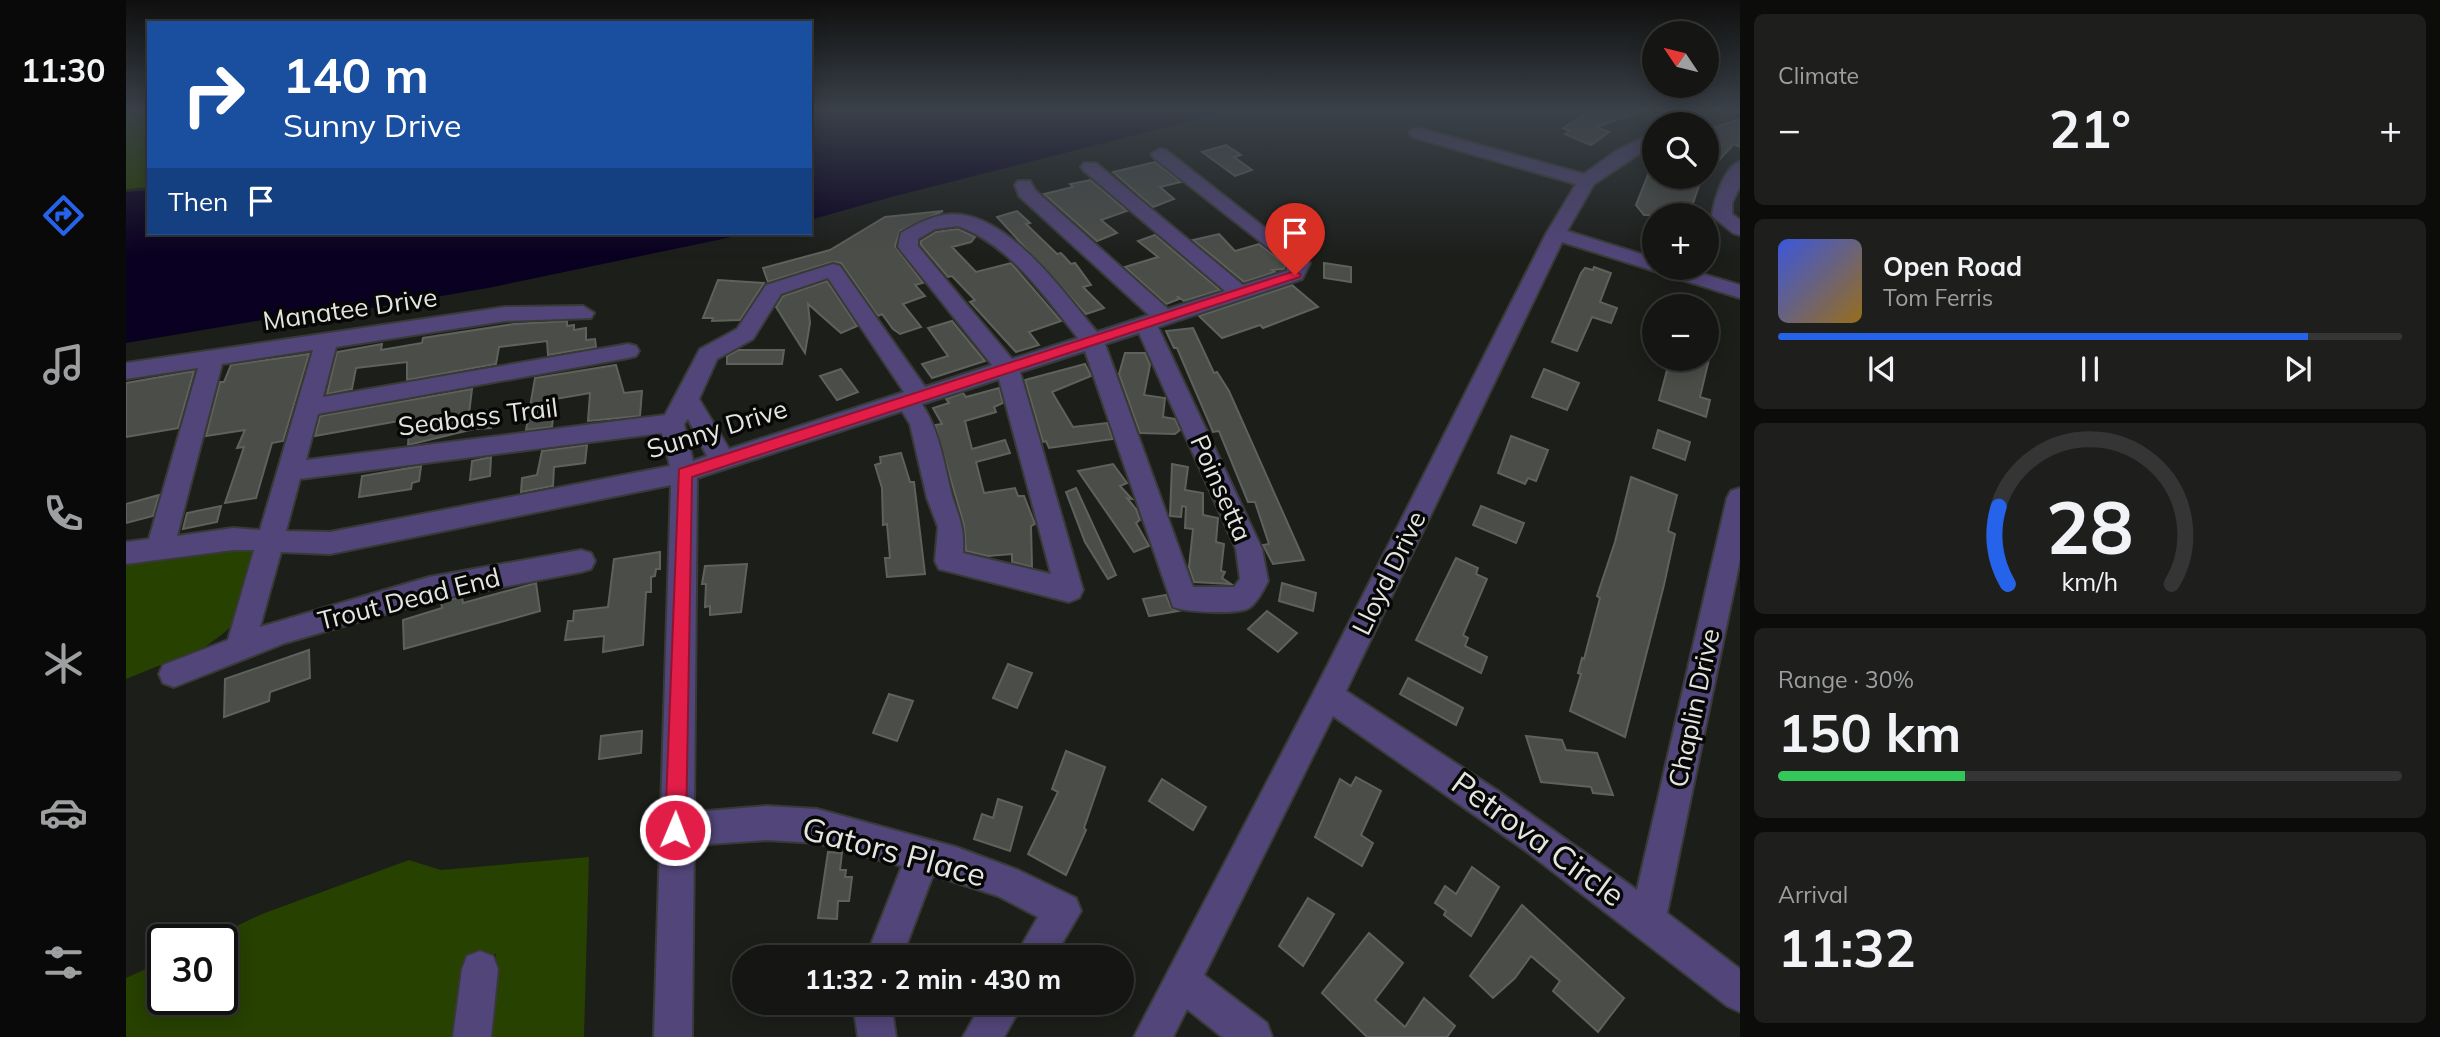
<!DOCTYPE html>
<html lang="en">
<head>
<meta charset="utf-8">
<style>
	:root { --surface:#151614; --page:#1e1f1d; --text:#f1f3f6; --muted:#9d9fa0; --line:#343534; --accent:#2563eb }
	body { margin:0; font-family:Mulish,sans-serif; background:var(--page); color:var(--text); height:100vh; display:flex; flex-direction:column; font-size:26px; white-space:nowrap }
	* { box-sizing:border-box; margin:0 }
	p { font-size:23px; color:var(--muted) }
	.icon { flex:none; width:38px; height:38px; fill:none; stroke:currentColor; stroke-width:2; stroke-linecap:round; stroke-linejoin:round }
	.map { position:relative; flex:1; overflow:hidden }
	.panel { display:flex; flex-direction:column; gap:14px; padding:14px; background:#0c0c0b; width:700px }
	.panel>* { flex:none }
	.hud { position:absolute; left:21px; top:21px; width:665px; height:214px; border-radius:0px; box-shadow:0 4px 18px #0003,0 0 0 2px var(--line); background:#1a4fa0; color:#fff; overflow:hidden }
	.needle { width:46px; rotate:305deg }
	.controls { position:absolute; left:1516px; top:21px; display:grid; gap:14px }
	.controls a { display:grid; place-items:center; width:77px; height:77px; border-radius:50%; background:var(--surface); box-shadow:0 4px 18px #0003,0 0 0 2px var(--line); font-size:35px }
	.speed { position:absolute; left:21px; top:924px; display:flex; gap:14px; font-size:35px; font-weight:700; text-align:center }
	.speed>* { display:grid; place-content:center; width:91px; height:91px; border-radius:50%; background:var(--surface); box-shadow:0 4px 18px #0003,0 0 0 2px var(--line); line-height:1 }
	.speed .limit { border:4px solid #111; border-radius:10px; background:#fff; color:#111 }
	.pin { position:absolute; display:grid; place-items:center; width:60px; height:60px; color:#fff; margin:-72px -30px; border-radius:50% 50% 50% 0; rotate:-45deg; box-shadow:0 0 7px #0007 }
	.pin .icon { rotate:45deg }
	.me { position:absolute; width:77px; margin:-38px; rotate:1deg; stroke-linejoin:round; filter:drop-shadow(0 0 5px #0008) }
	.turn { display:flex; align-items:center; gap:24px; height:147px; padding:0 21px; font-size:32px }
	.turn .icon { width:91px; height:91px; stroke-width:2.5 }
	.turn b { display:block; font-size:49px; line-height:60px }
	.then { display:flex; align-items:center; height:66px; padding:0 21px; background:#0003; gap:14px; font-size:26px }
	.big { font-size:52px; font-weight:700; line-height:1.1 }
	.panel .widget { flex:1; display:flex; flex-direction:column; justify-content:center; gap:10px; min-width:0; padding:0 24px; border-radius:10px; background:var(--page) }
	.panel .dial { align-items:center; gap:0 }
	.dial svg { height:182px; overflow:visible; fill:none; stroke:var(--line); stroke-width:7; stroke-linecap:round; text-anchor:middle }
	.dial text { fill:var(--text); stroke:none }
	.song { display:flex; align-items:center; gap:21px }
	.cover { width:84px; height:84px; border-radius:10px; background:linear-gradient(135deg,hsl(230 70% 55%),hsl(40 70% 35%)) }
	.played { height:7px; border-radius:4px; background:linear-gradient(90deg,var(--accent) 85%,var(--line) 85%) }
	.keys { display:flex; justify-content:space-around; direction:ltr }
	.heat { display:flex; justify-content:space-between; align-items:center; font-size:38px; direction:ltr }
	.charge { height:10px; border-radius:5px; background:linear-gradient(90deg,#34c759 30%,var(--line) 0) }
	.trip { position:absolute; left:606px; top:945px; width:402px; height:70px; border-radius:35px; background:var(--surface); box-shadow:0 4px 18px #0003,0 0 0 2px var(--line); font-weight:700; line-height:70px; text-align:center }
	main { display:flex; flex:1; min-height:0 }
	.menu { display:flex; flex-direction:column; width:126px; justify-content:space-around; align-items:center; background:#080908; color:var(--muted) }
	.menu .icon { width:49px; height:49px }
	.menu .active { color:var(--accent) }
	.menu b { font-size:32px; color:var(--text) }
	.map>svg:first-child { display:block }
	.green { fill:#274100 }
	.water { fill:#0a0021 }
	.building { fill:#4b4d48; stroke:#5f615c; stroke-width:2 }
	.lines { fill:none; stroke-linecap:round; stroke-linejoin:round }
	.minor-casing { stroke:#383a36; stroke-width:4 }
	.minor { fill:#524579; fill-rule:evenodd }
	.route { fill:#e11d48; stroke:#92132f; stroke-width:2 }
	.labels { text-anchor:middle; stroke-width:7; stroke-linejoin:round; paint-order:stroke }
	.street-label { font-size:26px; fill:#e3e5e2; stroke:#070806 }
	.near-street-label { font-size:32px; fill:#e3e5e2; stroke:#070806 }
</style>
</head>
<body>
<main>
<nav class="menu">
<b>11:30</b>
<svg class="icon active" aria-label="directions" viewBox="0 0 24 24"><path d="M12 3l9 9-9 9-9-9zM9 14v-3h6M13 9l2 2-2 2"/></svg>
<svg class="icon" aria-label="music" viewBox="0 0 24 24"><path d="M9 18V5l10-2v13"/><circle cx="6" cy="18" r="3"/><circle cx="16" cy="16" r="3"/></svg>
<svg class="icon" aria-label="phone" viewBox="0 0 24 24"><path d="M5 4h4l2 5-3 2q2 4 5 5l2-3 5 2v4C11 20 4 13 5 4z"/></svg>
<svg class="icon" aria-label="climate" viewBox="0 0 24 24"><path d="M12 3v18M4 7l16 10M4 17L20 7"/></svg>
<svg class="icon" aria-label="car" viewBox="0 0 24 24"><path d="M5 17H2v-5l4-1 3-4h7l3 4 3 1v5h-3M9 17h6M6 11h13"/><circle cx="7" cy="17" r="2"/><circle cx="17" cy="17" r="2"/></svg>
<svg class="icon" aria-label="filters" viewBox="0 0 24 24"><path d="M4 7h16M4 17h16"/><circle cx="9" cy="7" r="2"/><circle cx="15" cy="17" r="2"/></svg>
</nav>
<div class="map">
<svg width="1614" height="1037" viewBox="0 0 1614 1037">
	<rect width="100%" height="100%" fill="#1c1e1a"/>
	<!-- green -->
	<g class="green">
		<path d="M0 111H23V187L0 189Z"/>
		<path d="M117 547 130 555 111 620 99 632 79 647 0 679V563Z"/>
		<path d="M463 857 458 1037H362L370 954 342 956 332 1037H0V978L37 961V999H96V940H81L136 914 283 860 315 870Z"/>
	</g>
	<!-- water -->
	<g class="water">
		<path d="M684 111H1104L765 197 684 220Z"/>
		<path d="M23 190V233H625L362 288 215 313 172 314 0 343V192Z"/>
	</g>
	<!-- building -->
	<g class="building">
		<path d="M1463 111H1510V113L1471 127 1483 132 1465 145 1439 134 1444 131 1437 128Z"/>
		<path d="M1614 119V147L1608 144 1580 174V130Z"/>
		<path d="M1100 145 1115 155 1108 157 1126 170 1109 176 1076 152Z"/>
		<path d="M1029 162 1055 182 1034 187 1048 199 1027 207 987 172Z"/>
		<path d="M1522 175 1541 179 1576 177 1564 212 1534 211 1538 215H1518L1510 205Z"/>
		<path d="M964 180 1001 211 975 220 991 233 971 241 918 194 947 187 944 184Z"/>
		<path d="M817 211 774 231 769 246 797 283 789 285 799 296 777 304 795 327 774 334 767 329 756 314 752 316 715 263 706 262 642 282 637 268 704 250 759 217Z"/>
		<path d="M891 211 904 223 900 224 931 254 935 253 945 264 949 263 965 285 957 287 978 308 960 314 871 217Z"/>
		<path d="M832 229 849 237 845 242 826 247 850 272 885 263 935 321 903 332 913 345 890 352 844 302 849 300 826 276 822 277 795 245V241L810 232Z"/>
		<path d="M1093 234 1109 251 1133 244 1160 265 1158 269 1146 270 1149 272 1118 282 1067 240Z"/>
		<path d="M1029 235 1094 290 1058 301 1051 296 1053 299 1040 304 999 267 1032 257 1012 241Z"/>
		<path d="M1198 263 1225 267V282L1198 278Z"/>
		<path d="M1468 267 1485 273 1474 302 1491 308 1485 323 1466 317 1451 351 1426 342 1455 273 1459 268 1467 270Z"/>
		<path d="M592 280 638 283 614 320 586 321 587 318H577Z"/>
		<path d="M701 281 731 326 715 333 682 304 684 323 679 353 650 307 657 296Z"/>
		<path d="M1166 285 1192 307 1137 328 1134 325 1096 338 1073 316Z"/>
		<path d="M441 321V326L448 325V330L460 328V340L469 339 470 347 422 355 421 341 373 347 370 364 281 380V362L230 368 226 389 201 394 211 352 256 344 255 350 296 343 297 338 388 324Z"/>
		<path d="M826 321 859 361 806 378 796 364 822 356 802 328Z"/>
		<path d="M1067 328 1088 373 1091 372 1103 391 1178 560 1147 564 1137 545 1143 544 1129 502H1122L1093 431 1087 432 1051 348H1048L1040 331Z"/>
		<path d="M612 350H658L656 364H601V356Z"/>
		<path d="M999 353H1019L1024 365 1018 395 1039 398 1037 417 1049 419 1054 430 1049 434 1014 433 993 374Z"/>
		<path d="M183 354 157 441 146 443 130 498 99 503 118 447 111 448 119 430 80 436 94 382H98L105 365Z"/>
		<path d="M1544 359H1583L1574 397 1584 400 1580 417 1533 400Z"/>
		<path d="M959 364 965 376 926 392 947 427 981 423 987 439 923 448 920 441 917 442 899 380Z"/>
		<path d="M490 365 498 393 516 391 514 416 462 421 464 393 429 399 426 427 400 430 409 378Z"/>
		<path d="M715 369 732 392 711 400 694 376Z"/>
		<path d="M1418 369 1453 383 1441 410 1406 397Z"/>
		<path d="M68 371 52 428 0 437V383Z"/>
		<path d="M873 388 877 403 868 407 870 412 839 421 846 449 879 440 884 453 850 462 858 493 889 488 892 496H898L909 524 905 526 906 567 886 562V554L862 556 840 551 838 525 809 425 816 424 807 408 823 403 820 399 837 393 840 397Z"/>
		<path d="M346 389 343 414 366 410 365 428 348 429 282 445 284 419 189 436 194 416Z"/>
		<path d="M1532 430 1564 442 1559 460 1527 448Z"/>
		<path d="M1385 436 1422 450 1410 481 1402 478 1399 484 1372 473Z"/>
		<path d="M461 445 459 463 428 467 427 486 395 492 396 478 411 475 416 451Z"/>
		<path d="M775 453 784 482H788L799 574 761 577 759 558H764L761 524 757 525 756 488 749 465 755 463 754 457Z"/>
		<path d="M365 457 364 476 344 480 346 461Z"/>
		<path d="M987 464 1001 483 994 486 1006 499 1001 498 1010 509 1014 520 1010 523 1023 546 1008 552 952 471Z"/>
		<path d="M1046 464 1062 467 1059 490 1077 493V515L1092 518 1090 542 1098 544 1095 571 1099 572 1096 578 1105 584 1068 582 1063 567 1067 529 1059 528 1060 507 1056 506 1055 517 1044 516Z"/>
		<path d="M295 466 293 481 286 483 285 489 233 497 236 476Z"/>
		<path d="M1505 477 1551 495 1542 531 1549 534 1538 585 1499 737 1444 711 1455 674 1452 673 1456 658 1458 659 1474 598 1471 596 1489 542Z"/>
		<path d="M950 488 990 575 982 579 959 542 940 492Z"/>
		<path d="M33 495 27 516 0 523V504Z"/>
		<path d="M95 506 91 522 57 529 61 513Z"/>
		<path d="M1355 506 1398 523 1390 543 1347 525Z"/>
		<path d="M534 552V569H530L529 576 525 577V592H520L517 645 477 652 478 636 439 640 442 621H447L448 611 482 607 488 559Z"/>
		<path d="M1330 558 1352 568 1350 574 1361 579 1337 635 1342 638 1339 646 1361 657 1355 673 1290 640Z"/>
		<path d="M621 564 615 612 584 615V606L579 607 580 584H576L579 566Z"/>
		<path d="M410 583 414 611 278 649 277 620 316 608 315 601 336 597 337 603Z"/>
		<path d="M1156 583 1190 593 1187 611 1153 601Z"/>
		<path d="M1040 595 1045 608 1052 611 1023 616 1017 599Z"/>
		<path d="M1141 611 1171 633 1152 652 1122 629Z"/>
		<path d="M183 650 184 678 144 692 143 701 98 717 99 679Z"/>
		<path d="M882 664 906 673 891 708 867 698Z"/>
		<path d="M1282 678 1337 708 1330 725 1274 694Z"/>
		<path d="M763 694 787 701 771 741 747 733Z"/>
		<path d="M516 731 515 753 473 759 475 736Z"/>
		<path d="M1400 736 1436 740 1440 750 1471 753 1487 795 1467 793 1465 787 1415 782Z"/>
		<path d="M940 751 979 767 958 828 960 830 940 875 902 854 932 792 926 789Z"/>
		<path d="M1230 777 1255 791 1235 835 1247 843 1236 866 1189 837 1214 779 1225 786Z"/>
		<path d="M1036 779 1080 807 1067 830 1023 801Z"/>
		<path d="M872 799 896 807 884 851 848 839 856 814 867 818Z"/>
		<path d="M702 852 716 853 714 870H720L719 877H726L723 901H712L711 919 692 918Z"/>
		<path d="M1346 867 1373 887 1345 936 1318 915 1320 911 1309 903 1319 886 1330 894Z"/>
		<path d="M1182 898 1208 914 1177 966 1153 946Z"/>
		<path d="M1396 905 1498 998 1472 1032 1427 991 1434 981 1405 956 1389 978 1367 998 1344 976Z"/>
		<path d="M1243 933 1277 963 1249 1000 1279 1027 1298 998 1329 1026 1321 1037H1241L1196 993Z"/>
	</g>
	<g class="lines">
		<!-- minor casing -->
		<g class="minor-casing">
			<g id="minor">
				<path d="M1292 128 1458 174 1490 151 1528 132V144L1468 184 1441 231 1528 258V268H1557L1614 285V298L1436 242 1220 691 1372 791 1511 890 1601 498 1605 491 1614 488V560L1541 913 1614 969V1012L1601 1006 1400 851 1207 716 1078 975 1141 1023 1146 1037H1096L1061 1009 1047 1037H1008L1191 686 1420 234 1450 184 1286 137 1283 133 1286 129Z"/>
				<path d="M1034 149 1040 150 1184 263 1176 279 1032 327 1136 549 1142 581C1138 589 1131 603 1123 608 1111 615 1060 612 1047 607L959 351 894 372 957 590 953 598 943 602 813 569 809 561 812 527 801 498 784 424 776 411 571 478 568 812 641 806 691 809 830 847 892 870 950 898 955 911 928 957H889L912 917 872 896 807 875 776 957H740L776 866 691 843 641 840 568 845 566 1037H528L545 485 204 554 155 552 134 627 303 577 455 550 465 553 469 561 465 569 455 572 303 601 159 643 48 687 37 683 33 674 37 665 102 640 128 550H107L0 564V542L23 539 72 368 0 379V363L379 307 457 306 468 313 465 318 379 321 210 347 197 397 502 344 510 346 513 351 510 356 502 358 192 414 180 460 539 415 574 349 611 329 640 285 707 264 714 266 799 387 866 365 772 247 775 233C793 222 815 211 837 215 890 224 938 293 971 332L1023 315 893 196 889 185 892 181H904L909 190 1042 309 1099 291 958 171 955 167 958 163H970L1117 285 1160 271 1163 264 1028 158 1025 154ZM832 226C884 245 918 296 952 338L886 359 792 246V239L809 229ZM702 278 778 392 603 449 573 399 591 359 627 339 655 294ZM1013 333 1110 549 1114 579 1108 587H1067L979 344ZM187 350 134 530 107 528 51 536 96 364ZM873 379 925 574 837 553C838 527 835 523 827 499 818 466 815 434 796 404ZM562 419 581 456 567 461 558 424ZM536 433 544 466 204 532 160 531 174 479Z"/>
				<path d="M1614 162V186L1606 203V214L1614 220V235L1607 233 1586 216C1588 201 1598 166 1614 162Z"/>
				<path d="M354 951 367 956 372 969 365 1037H327L336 969 341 956Z"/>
				<path d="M727 1003H765L770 1037H732Z"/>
				<path d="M856 1003H897L878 1037H837Z"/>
			</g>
		</g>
		<!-- minor -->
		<use href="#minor" class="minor"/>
	</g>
	<!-- sky -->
	<linearGradient id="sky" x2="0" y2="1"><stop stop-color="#0f100e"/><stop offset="0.43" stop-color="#3a4149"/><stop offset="1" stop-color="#3a4149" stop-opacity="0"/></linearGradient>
	<rect width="1614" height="256" fill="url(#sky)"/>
	<!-- route -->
	<path class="route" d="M1169 271 1175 275 1174 277 566 477 560 830 557 837 549 840 542 837 539 830 553 469Z"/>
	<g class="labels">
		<!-- street labels -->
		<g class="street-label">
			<text transform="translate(224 309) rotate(-8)" y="9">Manatee Drive</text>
			<text transform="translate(352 417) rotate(-7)" y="9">Seabass Trail</text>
			<text transform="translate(591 429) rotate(-17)" y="9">Sunny Drive</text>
			<text transform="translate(1095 488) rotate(66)" y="9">Poinsetta</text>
			<text transform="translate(1263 573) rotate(-64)" y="9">Lloyd Drive</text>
			<text transform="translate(283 599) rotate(-14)" y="9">Trout Dead End</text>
			<text transform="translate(1568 708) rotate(-78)" y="9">Chaplin Drive</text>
		</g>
		<!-- near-street labels -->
		<g class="near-street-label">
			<text transform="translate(1412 839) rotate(36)" y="11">Petrova Circle</text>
			<text transform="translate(768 852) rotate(15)" y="11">Gators Place</text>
		</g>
	</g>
</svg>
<div class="controls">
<a><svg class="needle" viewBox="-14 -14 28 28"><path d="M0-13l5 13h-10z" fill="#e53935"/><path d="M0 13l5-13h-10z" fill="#9d9fa0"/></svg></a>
<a><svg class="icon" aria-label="search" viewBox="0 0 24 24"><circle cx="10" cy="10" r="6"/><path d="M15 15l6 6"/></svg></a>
<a>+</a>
<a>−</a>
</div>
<div class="speed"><div class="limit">30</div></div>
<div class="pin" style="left:1169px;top:275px;background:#d93025"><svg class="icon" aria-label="arrive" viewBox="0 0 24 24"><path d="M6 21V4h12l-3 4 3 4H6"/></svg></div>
<svg class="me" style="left:549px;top:830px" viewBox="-20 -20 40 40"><circle r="17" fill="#e11d48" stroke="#fff" stroke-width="3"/><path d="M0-11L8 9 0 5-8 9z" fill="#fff"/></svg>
<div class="trip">11:32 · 2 min · 430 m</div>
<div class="hud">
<div class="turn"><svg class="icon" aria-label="right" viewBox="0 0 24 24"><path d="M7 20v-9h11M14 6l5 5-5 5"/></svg><div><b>140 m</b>Sunny Drive</div></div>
<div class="then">Then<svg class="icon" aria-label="arrive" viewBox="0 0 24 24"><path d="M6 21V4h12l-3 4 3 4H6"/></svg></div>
</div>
</div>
<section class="panel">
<div class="widget"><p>Climate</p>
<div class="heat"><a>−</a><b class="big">21°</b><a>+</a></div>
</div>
<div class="widget">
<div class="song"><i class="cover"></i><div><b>Open Road</b><p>Tom Ferris</p></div></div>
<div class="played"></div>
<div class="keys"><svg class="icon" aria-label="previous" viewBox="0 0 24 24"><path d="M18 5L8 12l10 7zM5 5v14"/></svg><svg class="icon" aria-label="pause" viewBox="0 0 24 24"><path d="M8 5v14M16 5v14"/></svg><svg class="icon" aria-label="next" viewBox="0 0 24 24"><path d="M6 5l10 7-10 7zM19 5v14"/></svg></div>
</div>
<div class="widget dial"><svg viewBox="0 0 100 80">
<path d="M14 69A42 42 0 1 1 86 69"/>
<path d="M14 69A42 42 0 0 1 10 35" stroke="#2563eb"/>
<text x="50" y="56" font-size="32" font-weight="700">28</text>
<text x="50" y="72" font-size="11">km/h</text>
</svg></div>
<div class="widget"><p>Range · 30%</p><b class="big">150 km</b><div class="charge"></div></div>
<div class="widget"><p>Arrival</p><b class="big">11:32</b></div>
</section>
</main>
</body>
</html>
